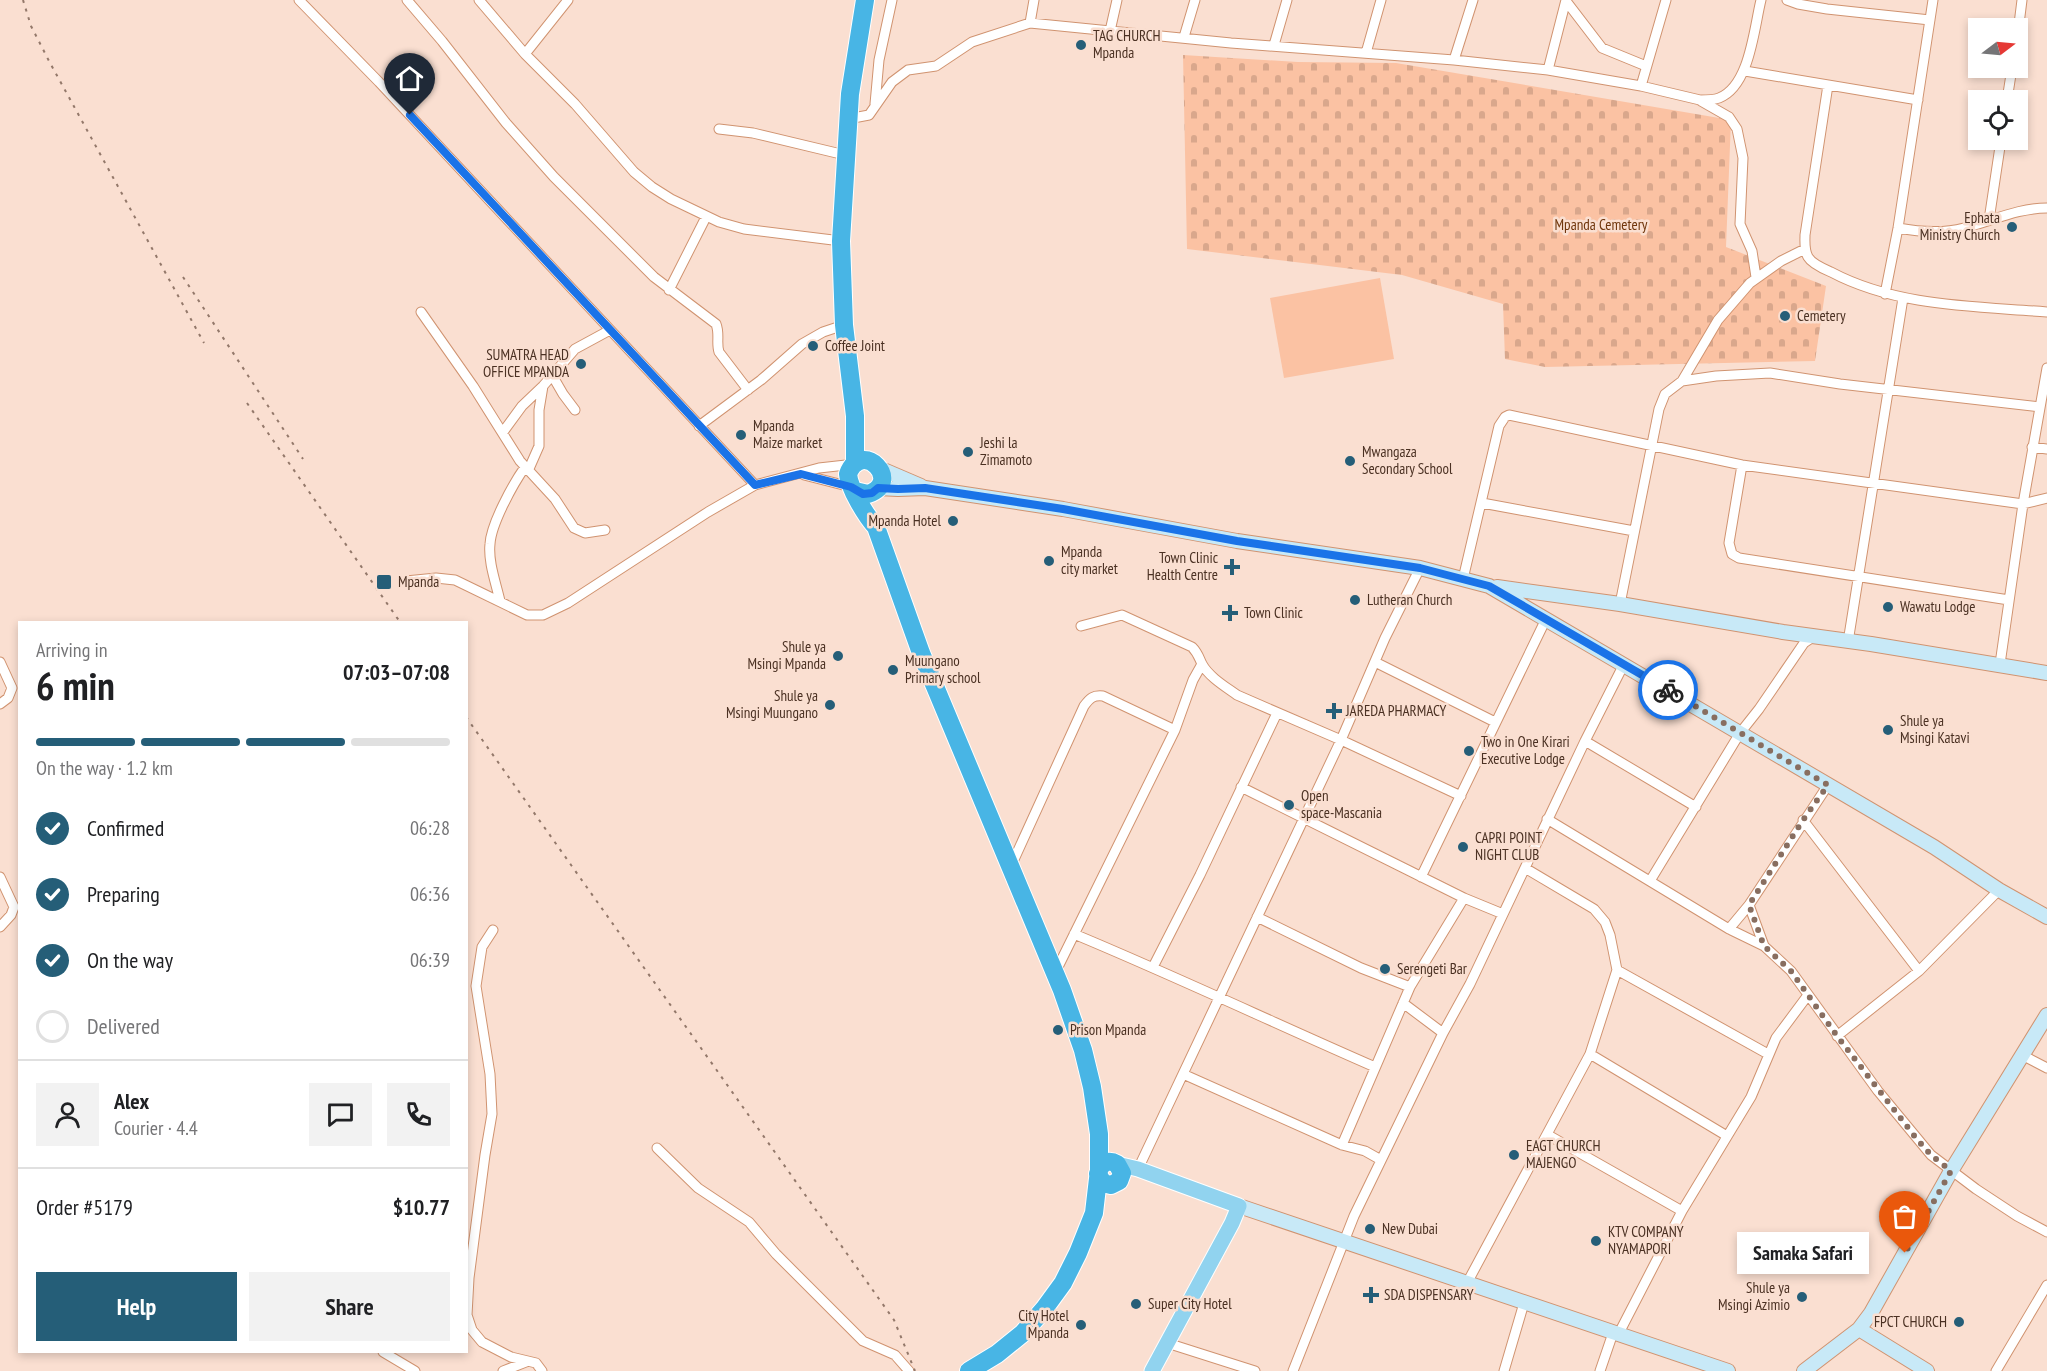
<!DOCTYPE html>
<html lang="en">
<head>
<meta charset="utf-8">
<style>
  :root { --surface:#fff; --page:#f2f2f2; --text:#202124; --muted:#757577; --line:#e0e0e0; --accent:#255e78 }
  body { margin:0; font-family:"PT Sans Narrow",sans-serif; background:var(--page); color:var(--text); height:100vh; display:flex; flex-direction:column; font-size:22px; white-space:nowrap }
  * { box-sizing:border-box; margin:0 }
  p { font-size:20px; color:var(--muted) }
  .icon { flex:none; width:33px; height:33px; fill:none; stroke:currentColor; stroke-width:2; stroke-linecap:round; stroke-linejoin:round }
  .map { position:relative; flex:1; overflow:hidden }
  .side { position:absolute; left:18px; top:621px; width:450px; height:732px; display:flex; flex-direction:column; background:var(--surface); border-radius:0px; box-shadow:0 3px 9px #0003 }
  .side>* { flex:none }
  .needle { width:39px; rotate:74deg }
  .fabs { position:absolute; left:1968px; top:18px; display:grid; gap:12px }
  .fabs a { display:grid; place-items:center; width:60px; height:60px; border-radius:0px; background:var(--surface); box-shadow:0 3px 9px #0003; font-size:30px }
  .pin { position:absolute; display:grid; place-items:center; width:51px; height:51px; color:#fff; margin:-62px -26px; border-radius:50% 50% 50% 0; rotate:-45deg; box-shadow:0 0 6px #0007 }
  .pin .icon { rotate:45deg }
  .courier { position:absolute; display:grid; place-items:center; width:60px; height:60px; margin:-30px; border:4px solid #1a73e8; border-radius:50%; background:#fff; color:#222; box-shadow:0 2px 8px #0007 }
  .bubble { position:absolute; height:42px; border-radius:0px; background:var(--surface); box-shadow:0 3px 9px #0003; font-size:20px; font-weight:800; line-height:42px; text-align:center }
  .headline em { font-style:normal; font-weight:800 }
  .headline div { display:flex; flex-direction:column-reverse }
  .headline { display:flex; align-items:center; justify-content:space-between; height:102px; padding:0 18px }
  h1 { font-size:39px; font-weight:800; line-height:45px }
  .bar { display:grid; grid-template-columns:repeat(4,1fr); gap:9px 6px; align-content:center; height:72px; padding:0 18px }
  .bar i { height:8px; border-radius:4px; background:var(--line) }
  .bar .active { background:var(--accent) }
  .bar p { grid-column:span 4 }
  .line { display:flex; align-items:center; gap:15px; padding:0 18px; border-top:2px solid var(--line) }
  .line div { flex:1 }
  .round { display:grid; place-items:center; flex:none; width:63px; height:63px; border-radius:0px; background:var(--page) }
  ol { padding:0 18px; list-style:none }
  li { display:flex; align-items:center; gap:18px; height:66px }
  li p { margin-inline-start:auto }
  li .icon { padding:6px; border-radius:50%; background:var(--accent); color:#fff; stroke-width:4 }
  li:last-child { color:var(--muted) }
  li i { width:33px; height:33px; border:3px solid var(--line); border-radius:50% }
  .cta { display:flex; gap:12px; margin-top:auto; padding:12px 18px }
  .cta a { flex:1; height:69px; border-radius:0px; background:var(--accent); color:#fff; font-size:24px; font-weight:800; line-height:69px; text-align:center }
  .cta a+a { background:var(--page); color:var(--text) }
  .map>svg:first-child { display:block }
  .cemetery { fill:url(#cemetery-stones) }
  .pitch { fill:#fbc2a3 }
  .lines { fill:none; stroke-linecap:round; stroke-linejoin:round }
  .street-casing { stroke:#d09370; stroke-width:11 }
  .secondary-casing { stroke:#d09370; stroke-width:16 }
  .primary-casing { stroke:#fff; stroke-width:17 }
  .highway-casing { stroke:#fff; stroke-width:20 }
  .street { stroke:#fff; stroke-width:9 }
  .secondary { stroke:#c8e9f7; stroke-width:14 }
  .primary { stroke:#91d3ef; stroke-width:15 }
  .highway { stroke:#48b5e5; stroke-width:18 }
  .rail { stroke:#93786a; stroke-width:2; stroke-dasharray:3 6; stroke-linecap:butt }
  .done { stroke:#886e60; stroke-width:6; stroke-dasharray:0 10.8 }
  .route { stroke:#1a73e8; stroke-width:8 }
  .poi-dot { fill:#255e78; stroke:#fadfd1; stroke-width:2 }
  .labels { text-anchor:middle; stroke-width:5; stroke-linejoin:round; paint-order:stroke }
  .poi-label { font-size:15px; fill:#4b3123; stroke:#fadfd1; text-anchor:start }
  .park-label { font-size:15px; fill:#70360c; stroke:#fadfd1 }
</style>
</head>
<body>
<div class="map">
<svg width="2047" height="1371" viewBox="0 0 2047 1371">
  <defs>
    <pattern id="cemetery-stones" width="16" height="16" patternUnits="userSpaceOnUse" patternTransform="scale(1.5)"><rect width="16" height="16" fill="#fbc2a3"/><path d="M2 7V4a2 2 0 0 1 4 0v3zM10 15v-3a2 2 0 0 1 4 0v3z" fill="#d9a78c"/></pattern>
  </defs>
  <rect width="100%" height="100%" fill="#fadfd1"/>
  <path class="cemetery" d="M 1183,55 L 1298,62 L 1396,63 L 1731,120 L 1726,247 L 1826,286 L 1815,361 L 1545,367 L 1505,359 L 1503,304 L 1402,275 L 1187,249 Z"/>
  <path class="pitch" d="M 1380,278 L 1394,359 L 1284,378 L 1270,298 Z"/>
  <g class="lines">
    <defs>
      <path id="street" d="M 299,0 L 379,82 L 755,485
        M 407,0 L 442,41 L 506,123 L 554,177 L 654,277 L 716,324 C 720,334 716,343 719,352 L 748,390
        M 479,0 L 525,54 L 575,104 L 634,172 L 652,187 L 671,199 L 719,222 L 744,229 L 841,241
        M 1787,0 L 1798,4 L 1827,9 L 1930,20
        M 1566,1 L 1602,48 L 1646,66
        M 1030,23 L 1034,0
        M 1110,31 L 1117,0
        M 2018,32 L 2022,0
        M 1184,37 L 1195,0
        M 1274,45 L 1287,0
        M 1366,53 L 1381,0
        M 525,54 L 568,0
        M 1454,60 L 1473,0
        M 1548,70 L 1566,0
        M 1745,71 L 1918,100
        M 1828,85 L 1805,235 C 1805,242 1804,250 1808,257 C 1812,264 1824,269 1831,272 C 1897,307 1974,306 2047,312
        M 1641,86 L 1666,0
        M 2007,100 L 2012,68
        M 1701,101 L 1729,117 L 1737,129 L 1743,158 L 1740,224 L 1752,251 L 1756,277
        M 875,104 L 879,60 L 892,0
        M 848,119 L 869,115 L 892,82 L 908,70 L 936,66 L 972,42 L 1030,23 L 1231,43 L 1454,60 L 1548,70 L 1641,86 L 1700,100 C 1706,100 1714,100 1719,98 C 1750,86 1754,28 1761,0
        M 719,129 L 753,133 L 845,155
        M 1989,220 L 2001,140
        M 1898,228 C 1920,232 1942,234 1964,228 C 1992,221 2018,208 2047,208
        M 669,290 L 706,217
        M 1885,294 L 1898,228 L 1933,0
        M 421,312 L 473,386 L 520,461 L 555,499 L 574,528 L 585,533 L 605,530
        M 552,375 L 563,394 L 575,410
        M 1682,381 L 1718,320 L 1750,283 L 1781,261 L 1805,249
        M 699,426 L 761,380 L 802,344 L 823,332 L 844,325
        M 503,432 L 522,406 L 543,386 L 575,349 L 610,330
        M 2032,447 L 2047,449
        M 1742,465 L 1729,543 L 1732,554 L 1739,558 L 2009,600
        M 528,471 L 539,446 L 539,410 L 543,386
        M 804,475 L 851,487
        M 1482,503 L 1634,531
        M 1463,579 L 1499,426 L 1505,417 L 1509,415 L 1742,465 L 2023,504 L 2047,498
        M 406,581 L 436,578 L 455,580 L 527,615 L 543,615 L 568,603 L 708,512 L 755,485 L 819,468 L 855,464
        M 500,601 C 496,583 488,562 490,544 C 491,524 513,484 525,467
        M 1620,604 L 1659,409 L 1665,394 L 1682,381 L 1716,376 L 1770,373 L 1840,384 L 2040,407
        M 1081,626 L 1122,615 L 1192,647 C 1198,653 1199,658 1202,664 C 1209,677 1226,687 1237,695 L 1341,740 L 1461,796
        M 1848,642 L 1903,298
        M 0,662 L 12,688 L 8,698 L 0,704
        M 1375,662 L 1495,722
        M 2000,664 L 2023,504 L 2047,368
        M 1585,741 L 1696,807
        M 1241,787 L 1464,898 L 1503,914
        M 1547,819 L 1729,929 L 1764,946 L 1791,971 L 1878,1091 L 1931,1155 L 1976,1189 L 2017,1216 L 2047,1232
        M 1803,820 L 1919,971
        M 1011,866 L 1084,706 C 1090,698 1093,695 1103,696 L 1175,730
        M 0,877 L 14,907 L 11,915 L 0,927
        M 1421,877 L 1546,619
        M 1650,881 L 1740,733 L 1759,709 L 1804,643 L 1810,639
        M 1749,905 L 1764,946
        M 1257,917 L 1361,968 L 1410,987
        M 1729,929 L 1749,905 L 1828,785
        M 493,930 L 482,947 L 476,986 L 490,1074 L 492,1114 L 485,1155 L 469,1278 L 467,1315 L 472,1330 L 482,1342 L 511,1357 L 536,1363 L 542,1371
        M 1074,934 C 1175,976 1274,1023 1375,1067
        M 1153,967 L 1200,875 L 1277,713
        M 1617,970 L 1768,1054
        M 1055,973 L 1175,730 L 1193,680 L 1202,664
        M 1403,1003 L 1443,1033
        M 1837,1036 L 1919,971 L 1999,890
        M 1590,1054 L 1727,1136
        M 2022,1055 L 2047,1068
        M 1183,1074 L 1342,1145 L 1365,1151 L 1381,1160
        M 1548,1135 L 1682,1211
        M 1342,1145 L 1410,987 L 1464,898
        M 657,1148 L 698,1188 L 749,1222 L 776,1254 L 863,1341 L 895,1355 L 909,1371
        M 1138,1169 L 1341,740 L 1385,638 L 1420,568
        M 1467,1283 L 1590,1054 L 1617,970 L 1610,935 L 1605,922 L 1594,909 L 1525,868
        M 1618,1335 L 1682,1211 L 1751,1097 L 1776,1038 L 1808,995
        M 1167,1343 L 1255,1371
        M 383,1352 L 415,1371
        M 503,1371 L 526,1362
        M 1293,1371 L 1354,1216 L 1443,1033 L 1470,984 L 1585,741 L 1624,664
        M 1504,1371 L 1524,1303
        M 1600,1371 L 1613,1333
        M 1996,1371 L 2047,1285"/>
      <path id="secondary" d="M 879,468 L 921,486
        M 878,488 L 898,489 L 925,488 L 1063,509 L 1237,541 L 1420,568 L 1489,586 L 1934,847 L 1999,890 L 2047,917
        M 1497,587 L 1620,604 L 1783,632 L 1871,644 L 2047,673
        M 1239,1206 L 1728,1371
        M 1859,1329 L 1927,1371
        M 1804,1371 L 1859,1329 L 1871,1313 L 1951,1171 L 2047,1015"/>
      <path id="primary" d="M 1117,1164 L 1138,1169 L 1239,1206 L 1232,1223 L 1152,1371"/>
      <path id="highway" d="M 855,464 L 855,416 L 844,325 L 841,241 L 850,94 L 865,0
        M 855,491 L 868,494 C 904,482 862,438 848,474 C 849,488 866,516 876,527 L 921,653 L 1062,990 L 1083,1050 L 1092,1087 L 1099,1134 L 1099,1170 L 1094,1213 L 1078,1253 L 1063,1283 L 1044,1309 L 1023,1333 L 997,1354 L 969,1371
        M 1098,1174 L 1103,1183 L 1111,1185 L 1119,1181 L 1122,1173 L 1117,1164 C 1110,1160 1103,1161 1099,1170"/>
    </defs>
    <use href="#street" class="street-casing"/>
    <use href="#secondary" class="secondary-casing"/>
    <use href="#primary" class="primary-casing"/>
    <use href="#highway" class="highway-casing"/>
    <use href="#street" class="street"/>
    <use href="#secondary" class="secondary"/>
    <use href="#primary" class="primary"/>
    <use href="#highway" class="highway"/>
    <path class="rail" d="M 23,0 L 31,26 L 49,61 L 204,343
      M 183,277 L 303,459
      M 247,403 L 400,622
      M 466,717 L 894,1320 L 915,1371"/>
  </g>
  <g class="lines">
    <path class="done" d="M 1668,690 L 1828,785 L 1803,820 L 1749,905 L 1764,946 L 1791,971 L 1837,1036 L 1916,1138 L 1931,1155 L 1951,1171 L 1905,1253"/>
    <path class="route" d="M 410,115 L 755,485 L 801,474 L 851,487 L 863,494 L 872,493 L 878,488 L 898,489 L 925,488 L 1063,509 L 1237,541 L 1420,568 L 1489,586 L 1668,690"/>
  </g>
  <g class="poi-dot">
    <circle cx="1081" cy="45" r="6"/>
    <circle cx="2012" cy="227" r="6"/>
    <circle cx="1785" cy="316" r="6"/>
    <circle cx="813" cy="346" r="6"/>
    <circle cx="581" cy="364" r="6"/>
    <circle cx="741" cy="435" r="6"/>
    <circle cx="968" cy="452" r="6"/>
    <circle cx="1350" cy="461" r="6"/>
    <circle cx="953" cy="521" r="6"/>
    <circle cx="1049" cy="561" r="6"/>
    <path d="M1229 558h6v6h6v6h-6v6h-6v-6h-6v-6h6z"/>
    <rect x="376" y="574" width="16" height="16" rx="3"/>
    <circle cx="1355" cy="600" r="6"/>
    <circle cx="1888" cy="607" r="6"/>
    <path d="M1227 604h6v6h6v6h-6v6h-6v-6h-6v-6h6z"/>
    <circle cx="838" cy="656" r="6"/>
    <circle cx="893" cy="670" r="6"/>
    <circle cx="830" cy="705" r="6"/>
    <path d="M1331 702h6v6h6v6h-6v6h-6v-6h-6v-6h6z"/>
    <circle cx="1888" cy="730" r="6"/>
    <circle cx="1469" cy="751" r="6"/>
    <circle cx="1289" cy="805" r="6"/>
    <circle cx="1463" cy="847" r="6"/>
    <circle cx="1385" cy="969" r="6"/>
    <circle cx="1058" cy="1030" r="6"/>
    <circle cx="1514" cy="1155" r="6"/>
    <circle cx="1370" cy="1229" r="6"/>
    <circle cx="1596" cy="1241" r="6"/>
    <path d="M1368 1286h6v6h6v6h-6v6h-6v-6h-6v-6h6z"/>
    <circle cx="1802" cy="1297" r="6"/>
    <circle cx="1136" cy="1304" r="6"/>
    <circle cx="1959" cy="1322" r="6"/>
    <circle cx="1081" cy="1325" r="6"/>
  </g>
  <g class="labels">
    <g class="poi-label">
      <text x="1093" y="41">TAG CHURCH<tspan x="1093" dy="17">Mpanda</tspan></text>
      <text x="2000" y="223" text-anchor="end">Ephata<tspan x="2000" dy="17">Ministry Church</tspan></text>
      <text x="1797" y="321">Cemetery</text>
      <text x="825" y="351">Coffee Joint</text>
      <text x="569" y="360" text-anchor="end">SUMATRA HEAD<tspan x="569" dy="17">OFFICE MPANDA</tspan></text>
      <text x="753" y="431">Mpanda<tspan x="753" dy="17">Maize market</tspan></text>
      <text x="980" y="448">Jeshi la<tspan x="980" dy="17">Zimamoto</tspan></text>
      <text x="1362" y="457">Mwangaza<tspan x="1362" dy="17">Secondary School</tspan></text>
      <text x="941" y="526" text-anchor="end">Mpanda Hotel</text>
      <text x="1061" y="557">Mpanda<tspan x="1061" dy="17">city market</tspan></text>
      <text x="1218" y="563" text-anchor="end">Town Clinic<tspan x="1218" dy="17">Health Centre</tspan></text>
      <text x="398" y="587">Mpanda</text>
      <text x="1367" y="605">Lutheran Church</text>
      <text x="1900" y="612">Wawatu Lodge</text>
      <text x="1244" y="618">Town Clinic</text>
      <text x="826" y="652" text-anchor="end">Shule ya<tspan x="826" dy="17">Msingi Mpanda</tspan></text>
      <text x="905" y="666">Muungano<tspan x="905" dy="17">Primary school</tspan></text>
      <text x="818" y="701" text-anchor="end">Shule ya<tspan x="818" dy="17">Msingi Muungano</tspan></text>
      <text x="1346" y="716">JAREDA PHARMACY</text>
      <text x="1900" y="726">Shule ya<tspan x="1900" dy="17">Msingi Katavi</tspan></text>
      <text x="1481" y="747">Two in One Kirari<tspan x="1481" dy="17">Executive Lodge</tspan></text>
      <text x="1301" y="801">Open<tspan x="1301" dy="17">space-Mascania</tspan></text>
      <text x="1475" y="843">CAPRI POINT<tspan x="1475" dy="17">NIGHT CLUB</tspan></text>
      <text x="1397" y="974">Serengeti Bar</text>
      <text x="1070" y="1035">Prison Mpanda</text>
      <text x="1526" y="1151">EAGT CHURCH<tspan x="1526" dy="17">MAJENGO</tspan></text>
      <text x="1382" y="1234">New Dubai</text>
      <text x="1608" y="1237">KTV COMPANY<tspan x="1608" dy="17">NYAMAPORI</tspan></text>
      <text x="1790" y="1293" text-anchor="end">Shule ya<tspan x="1790" dy="17">Msingi Azimio</tspan></text>
      <text x="1384" y="1300">SDA DISPENSARY</text>
      <text x="1148" y="1309">Super City Hotel</text>
      <text x="1069" y="1321" text-anchor="end">City Hotel<tspan x="1069" dy="17">Mpanda</tspan></text>
      <text x="1947" y="1327" text-anchor="end">FPCT CHURCH</text>
    </g>
    <g class="park-label">
      <text x="1601" y="230">Mpanda Cemetery</text>
    </g>
  </g>
</svg>
<div class="fabs">
<a><svg class="needle" viewBox="-14 -14 28 28"><path d="M0-13l5 13h-10z" fill="#e53935"/><path d="M0 13l5-13h-10z" fill="#757577"/></svg></a>
<a><svg class="icon" aria-label="locate" viewBox="0 0 24 24"><circle cx="12" cy="12" r="6"/><path d="M12 2v4M12 18v4M2 12h4M18 12h4"/></svg></a>
</div>
<div class="pin" style="left:1905px;top:1253px;background:#ea580c"><svg class="icon" aria-label="bag" viewBox="0 0 24 24"><path d="M5 8h14l-1 12H6zM9 8a3 3 0 0 1 6 0"/></svg></div>
<div class="pin" style="left:410px;top:115px;background:#1f2937"><svg class="icon" aria-label="home" viewBox="0 0 24 24"><path d="M3 11l9-7 9 7M6 9v11h12V9"/></svg></div>
<div class="courier" style="left:1668px;top:690px"><svg class="icon" aria-label="bike" viewBox="0 0 24 24"><circle cx="6" cy="16" r="4"/><circle cx="18" cy="16" r="4"/><path d="M6 16l4-8h5l3 8M10 8l3 8H6M13 5h3"/></svg></div>
<div class="bubble" style="left:1737px;top:1232px;width:132px">Samaka Safari</div>
<section class="side">
<div class="headline"><div><h1>6 min</h1><p>Arriving in</p></div><em>07:03–07:08</em></div>
<div class="bar"><i class="active"></i><i class="active"></i><i class="active"></i><i></i><p>On the way · 1.2 km</p></div>
<ol>
<li><svg class="icon" aria-label="check" viewBox="0 0 24 24"><path d="M5 12l5 5 9-10"/></svg>Confirmed<p>06:28</p></li>
<li><svg class="icon" aria-label="check" viewBox="0 0 24 24"><path d="M5 12l5 5 9-10"/></svg>Preparing<p>06:36</p></li>
<li><svg class="icon" aria-label="check" viewBox="0 0 24 24"><path d="M5 12l5 5 9-10"/></svg>On the way<p>06:39</p></li>
<li><i></i>Delivered</li>
</ol>
<div class="line" style="height:108px"><a class="round"><svg class="icon" aria-label="person" viewBox="0 0 24 24"><circle cx="12" cy="8" r="4"/><path d="M4 21q1-7 8-7t8 7"/></svg></a><div><b>Alex</b><p>Courier · 4.4</p></div><a class="round"><svg class="icon" aria-label="chat" viewBox="0 0 24 24"><path d="M4 5h16v11H9l-5 4z"/></svg></a><a class="round"><svg class="icon" aria-label="phone" viewBox="0 0 24 24"><path d="M5 4h4l2 5-3 2q2 4 5 5l2-3 5 2v4C11 20 4 13 5 4z"/></svg></a></div>
<div class="line" style="height:78px"><div>Order #5179</div><b>$10.77</b></div>
<div class="cta"><a>Help</a><a>Share</a></div>
</section>
</div>
</body>
</html>
